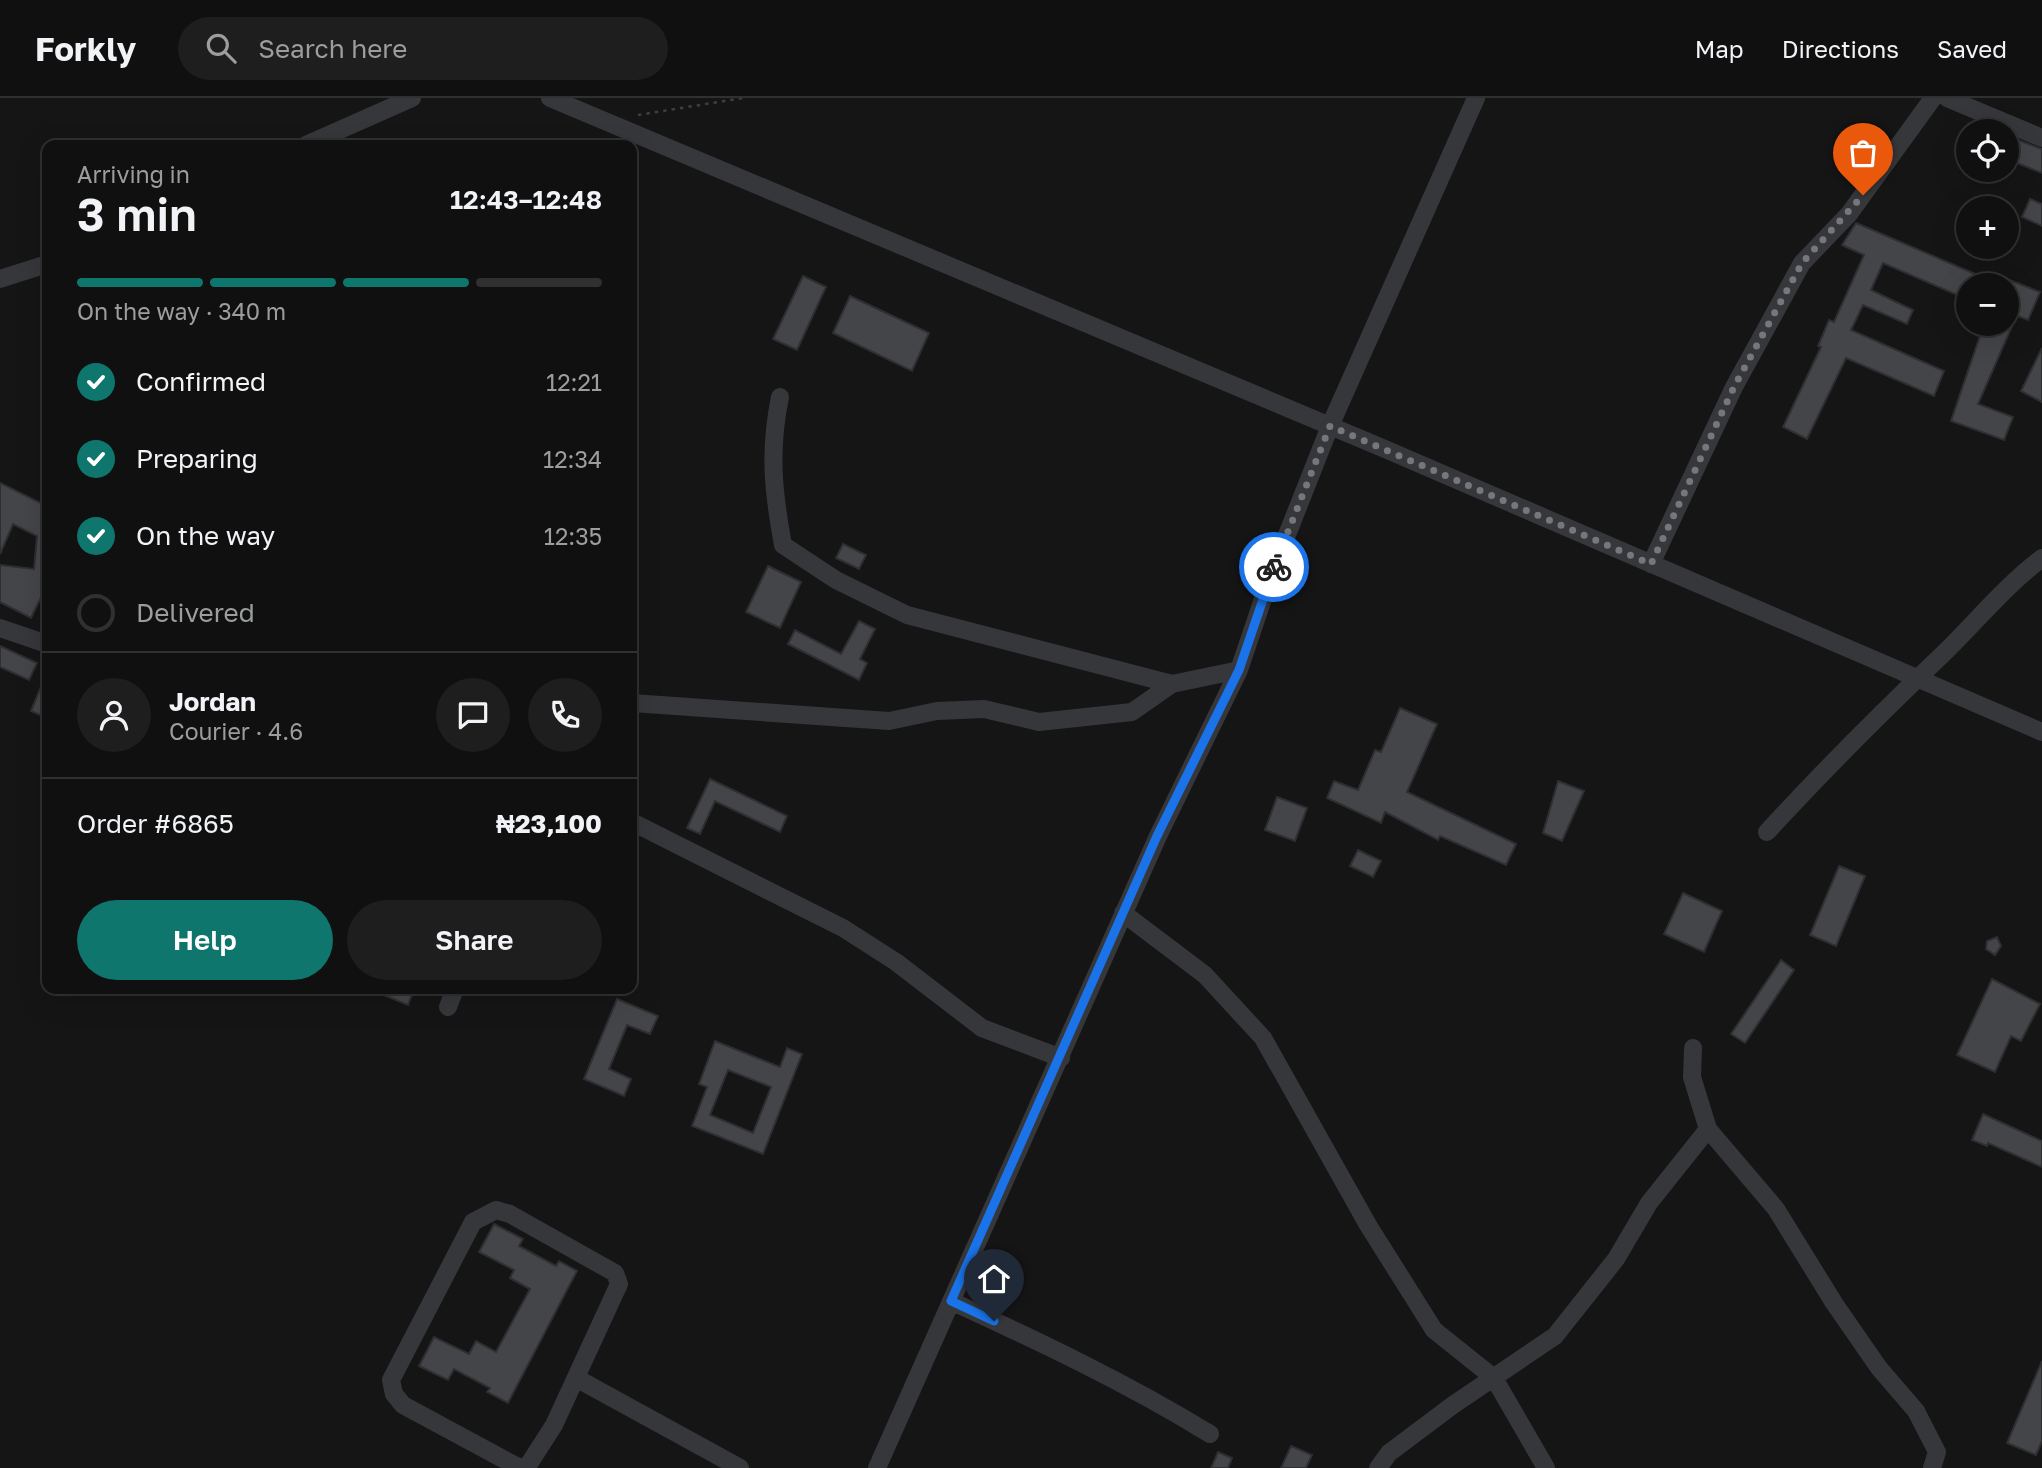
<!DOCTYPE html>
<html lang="en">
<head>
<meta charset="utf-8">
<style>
  :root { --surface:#101010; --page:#1e1e1e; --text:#f1f3f6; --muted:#9c9d9f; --line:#303030; --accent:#0f766e }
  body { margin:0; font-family:"Golos Text",sans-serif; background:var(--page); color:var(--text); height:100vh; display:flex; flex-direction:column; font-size:26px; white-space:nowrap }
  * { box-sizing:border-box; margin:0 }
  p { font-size:23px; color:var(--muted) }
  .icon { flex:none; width:38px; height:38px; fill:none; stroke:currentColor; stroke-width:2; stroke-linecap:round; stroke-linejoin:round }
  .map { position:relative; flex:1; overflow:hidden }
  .side { position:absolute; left:42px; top:42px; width:595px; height:854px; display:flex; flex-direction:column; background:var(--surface); border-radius:14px; box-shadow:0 7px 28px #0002,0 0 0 2px var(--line) }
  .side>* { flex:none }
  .fabs { position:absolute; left:1956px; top:21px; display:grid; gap:14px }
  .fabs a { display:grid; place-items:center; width:63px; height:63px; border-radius:50%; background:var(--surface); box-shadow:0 7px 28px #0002,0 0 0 2px var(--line); font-size:35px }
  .pin { position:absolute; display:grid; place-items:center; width:60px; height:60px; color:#fff; margin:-72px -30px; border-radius:50% 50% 50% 0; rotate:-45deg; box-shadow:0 0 7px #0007 }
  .pin .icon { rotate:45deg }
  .courier { position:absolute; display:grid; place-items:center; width:70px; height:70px; margin:-35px; border:5px solid #1a73e8; border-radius:50%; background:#fff; color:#222; box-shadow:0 2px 9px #0007 }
  .head em { font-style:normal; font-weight:600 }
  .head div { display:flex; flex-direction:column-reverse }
  .head { display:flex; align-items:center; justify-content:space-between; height:119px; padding:0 35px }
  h1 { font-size:46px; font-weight:600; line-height:52px }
  .bar { display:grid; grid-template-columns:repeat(4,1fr); gap:10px 7px; align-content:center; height:84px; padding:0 35px }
  .bar i { height:9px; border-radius:5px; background:var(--line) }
  .bar .current { background:var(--accent) }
  .bar p { grid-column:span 4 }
  .line { display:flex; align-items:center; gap:18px; padding:0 35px; border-top:2px solid var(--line) }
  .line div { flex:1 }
  .round { display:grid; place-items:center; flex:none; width:74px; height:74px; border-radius:37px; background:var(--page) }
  ol { padding:0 35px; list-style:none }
  li { display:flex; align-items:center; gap:21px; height:77px }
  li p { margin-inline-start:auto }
  li .icon { padding:7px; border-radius:50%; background:var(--accent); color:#fff; stroke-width:4 }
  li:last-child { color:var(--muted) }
  li i { width:38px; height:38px; border:4px solid var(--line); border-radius:50% }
  .button { display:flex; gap:14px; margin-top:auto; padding:14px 35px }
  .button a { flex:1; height:80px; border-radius:42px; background:var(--accent); color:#fff; font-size:28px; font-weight:600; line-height:80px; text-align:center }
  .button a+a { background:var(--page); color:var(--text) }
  header { display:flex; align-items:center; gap:42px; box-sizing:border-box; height:98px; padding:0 35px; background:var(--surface); border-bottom:2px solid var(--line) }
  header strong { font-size:33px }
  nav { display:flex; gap:38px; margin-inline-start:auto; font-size:24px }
  .search { width:490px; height:63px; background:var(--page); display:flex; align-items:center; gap:18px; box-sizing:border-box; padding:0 24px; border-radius:38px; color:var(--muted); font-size:26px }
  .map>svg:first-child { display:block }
  .building { fill:#444549; stroke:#2f2f32; stroke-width:2; fill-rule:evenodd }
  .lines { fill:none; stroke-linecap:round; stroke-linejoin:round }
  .path { stroke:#3c3e42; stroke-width:2.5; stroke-dasharray:3.5 5; stroke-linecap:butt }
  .minor { stroke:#36373b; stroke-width:18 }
  .done { stroke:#75777d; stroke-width:7; stroke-dasharray:0 12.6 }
  .route { stroke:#1a73e8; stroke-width:9 }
</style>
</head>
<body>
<header>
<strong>Forkly</strong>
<div class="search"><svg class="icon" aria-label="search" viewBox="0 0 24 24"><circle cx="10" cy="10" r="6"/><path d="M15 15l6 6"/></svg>Search here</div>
<nav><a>Map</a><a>Directions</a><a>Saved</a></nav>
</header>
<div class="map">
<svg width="2042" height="1370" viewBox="0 0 2042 1370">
  <rect width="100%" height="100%" fill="#151516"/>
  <path class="building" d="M 2007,38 L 2042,51 L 2042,75 L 2007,61 Z
    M 2030,101 L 2042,106 L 2042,128 L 2022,119 Z
    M 1856,125 L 2001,187 L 1969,187 L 1969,202 L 1883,165 L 1871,192 L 1913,212 L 1907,226 L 1863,207 L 1851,232 L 1944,273 L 1934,298 L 1846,260 L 1807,341 L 1783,329 L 1821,249 L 1818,248 L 1829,222 L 1834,224 L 1864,157 L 1842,147 Z
    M 803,178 L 826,189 L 797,252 L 773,241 Z
    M 2007,181 L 2040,194 L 2028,222 L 2007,214 Z
    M 850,198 L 929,235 L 912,273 L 833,235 Z
    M 1984,226 L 2013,226 L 1978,306 L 2013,319 L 2004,342 L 1951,323 Z
    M 2042,250 L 2042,304 L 2021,293 Z
    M 0,385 L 47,408 L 47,487 L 31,520 L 0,504 L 0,467 L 34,471 L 37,438 L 13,426 L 0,456 Z
    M 843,446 L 866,457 L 859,471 L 836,460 Z
    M 768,468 L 801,484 L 780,530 L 746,514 Z
    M 859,523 L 875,531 L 860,561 L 867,565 L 859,582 L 788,546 L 795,532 L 841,556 Z
    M 0,548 L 37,565 L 29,582 L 0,569 Z
    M 47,574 L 47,620 L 31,613 Z
    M 1400,610 L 1437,626 L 1407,694 L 1516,746 L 1506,767 L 1440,738 L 1438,742 L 1385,714 L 1381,725 L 1327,700 L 1334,683 L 1358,692 L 1375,652 L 1381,654 Z
    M 710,681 L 787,718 L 780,734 L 715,703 L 700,736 L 687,730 Z
    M 1558,683 L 1584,693 L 1562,743 L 1543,735 Z
    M 1277,699 L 1307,710 L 1295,743 L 1265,732 Z
    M 1358,752 L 1381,763 L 1373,779 L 1350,768 Z
    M 1839,768 L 1865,778 L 1836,848 L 1810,837 Z
    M 1683,795 L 1722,813 L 1704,854 L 1664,836 Z
    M 1997,839 L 2001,848 L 1995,857 L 1986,851 L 1987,843 Z
    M 1781,862 L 1794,872 L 1745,945 L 1731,936 Z
    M 1992,881 L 2040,906 L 2021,943 L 2011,938 L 1995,974 L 1957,957 Z
    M 369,891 L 414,891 L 408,907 Z
    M 617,901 L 658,918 L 650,936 L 627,927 L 609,971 L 631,981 L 624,998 L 584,981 Z
    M 715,943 L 780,969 L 787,950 L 802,956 L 763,1056 L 692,1028 L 707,989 L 699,986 ZM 728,972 L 771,989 L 753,1035 L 710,1017 Z
    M 1983,1016 L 2042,1043 L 2042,1069 L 1988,1045 L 1987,1048 L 1972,1042 Z
    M 494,1126 L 523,1141 L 519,1148 L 556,1168 L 559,1163 L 577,1173 L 508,1305 L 487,1294 L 490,1290 L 454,1271 L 448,1282 L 419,1268 L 434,1239 L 469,1256 L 476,1243 L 496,1254 L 530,1191 L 510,1180 L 514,1172 L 479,1154 Z
    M 2042,1263 L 2042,1343 L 2036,1357 L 2007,1345 Z
    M 1291,1348 L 1312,1357 L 1306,1370 L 1281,1370 Z
    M 1218,1354 L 1232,1360 L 1228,1370 L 1211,1370 Z"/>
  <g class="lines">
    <path class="path" d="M 638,17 L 743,0"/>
    <path class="minor" d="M 550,0 L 1385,351 L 2042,634
      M 1947,0 L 2042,40
      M 306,47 L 412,0
      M 0,181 L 47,166
      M 780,299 C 769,353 773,393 783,447 L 836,482 L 907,517 L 1172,586
      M 1651,466 L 1734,289 L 1802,165 L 1849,116 L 1933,0
      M 0,530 L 47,546
      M 632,605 L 889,623 L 937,613 L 984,611 L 1039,624 L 1132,614 L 1172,586 L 1239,572
      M 632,724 L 843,830 L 896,864 L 982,930 L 1061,960
      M 1767,734 C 1824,672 1882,614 1943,556 C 1976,524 2005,488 2042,460
      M 1123,815 L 1205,877 L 1263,940 L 1368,1127 L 1434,1232 L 1494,1280 L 1546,1370
      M 448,909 L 455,891
      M 1693,950 L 1692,979 L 1708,1031 L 1776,1111 L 1834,1205 L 1879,1270 L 1916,1313 L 1937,1354 L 1932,1370
      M 496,1112 L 510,1116 L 615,1175 L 619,1186 L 554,1327 L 527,1369 L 518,1369 L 403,1307 L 394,1296 L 391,1282 L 473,1124 Z
      M 951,1203 C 1040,1244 1127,1285 1210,1336
      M 576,1280 L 740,1370
      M 877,1370 L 1158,738 L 1239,572 L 1270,480 L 1330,328 L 1476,0
      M 1378,1370 L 1389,1355 L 1453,1307 L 1555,1238 L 1616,1161 L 1649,1105 L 1708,1031"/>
  </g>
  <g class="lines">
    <path class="done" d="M 1274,469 L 1330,328 L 1651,466 L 1734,289 L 1802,165 L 1863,97"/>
    <path class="route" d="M 994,1223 L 951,1203 L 1157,738 L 1239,572 L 1274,469"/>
  </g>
</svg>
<div class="fabs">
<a><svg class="icon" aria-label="locate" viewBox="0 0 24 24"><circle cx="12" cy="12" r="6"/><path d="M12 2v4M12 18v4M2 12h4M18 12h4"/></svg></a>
<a>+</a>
<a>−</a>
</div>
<div class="pin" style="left:1863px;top:97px;background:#ea580c"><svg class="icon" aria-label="bag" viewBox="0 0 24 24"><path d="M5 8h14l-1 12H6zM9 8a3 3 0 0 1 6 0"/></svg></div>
<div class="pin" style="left:994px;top:1223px;background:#1f2937"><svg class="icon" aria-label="home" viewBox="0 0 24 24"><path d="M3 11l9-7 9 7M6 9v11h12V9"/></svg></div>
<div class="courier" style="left:1274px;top:469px"><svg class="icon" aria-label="bike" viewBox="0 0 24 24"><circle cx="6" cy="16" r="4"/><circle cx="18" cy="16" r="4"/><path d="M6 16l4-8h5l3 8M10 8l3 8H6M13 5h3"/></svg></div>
<section class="side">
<div class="head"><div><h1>3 min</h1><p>Arriving in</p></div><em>12:43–12:48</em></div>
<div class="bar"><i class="current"></i><i class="current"></i><i class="current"></i><i></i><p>On the way · 340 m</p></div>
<ol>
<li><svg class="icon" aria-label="check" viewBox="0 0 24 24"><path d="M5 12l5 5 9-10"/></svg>Confirmed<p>12:21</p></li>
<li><svg class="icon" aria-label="check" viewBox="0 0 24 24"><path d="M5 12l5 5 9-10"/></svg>Preparing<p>12:34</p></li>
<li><svg class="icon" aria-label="check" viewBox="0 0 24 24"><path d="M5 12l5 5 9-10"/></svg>On the way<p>12:35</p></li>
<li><i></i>Delivered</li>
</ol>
<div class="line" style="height:126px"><a class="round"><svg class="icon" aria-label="person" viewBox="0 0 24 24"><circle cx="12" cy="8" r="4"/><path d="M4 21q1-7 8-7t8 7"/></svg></a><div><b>Jordan</b><p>Courier · 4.6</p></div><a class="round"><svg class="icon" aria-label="chat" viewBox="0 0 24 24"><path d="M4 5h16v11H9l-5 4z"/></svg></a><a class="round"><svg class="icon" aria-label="phone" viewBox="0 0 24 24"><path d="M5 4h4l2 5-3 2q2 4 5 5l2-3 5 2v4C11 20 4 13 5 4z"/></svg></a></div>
<div class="line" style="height:91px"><div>Order #6865</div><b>₦23,100</b></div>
<div class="button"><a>Help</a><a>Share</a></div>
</section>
</div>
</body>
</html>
